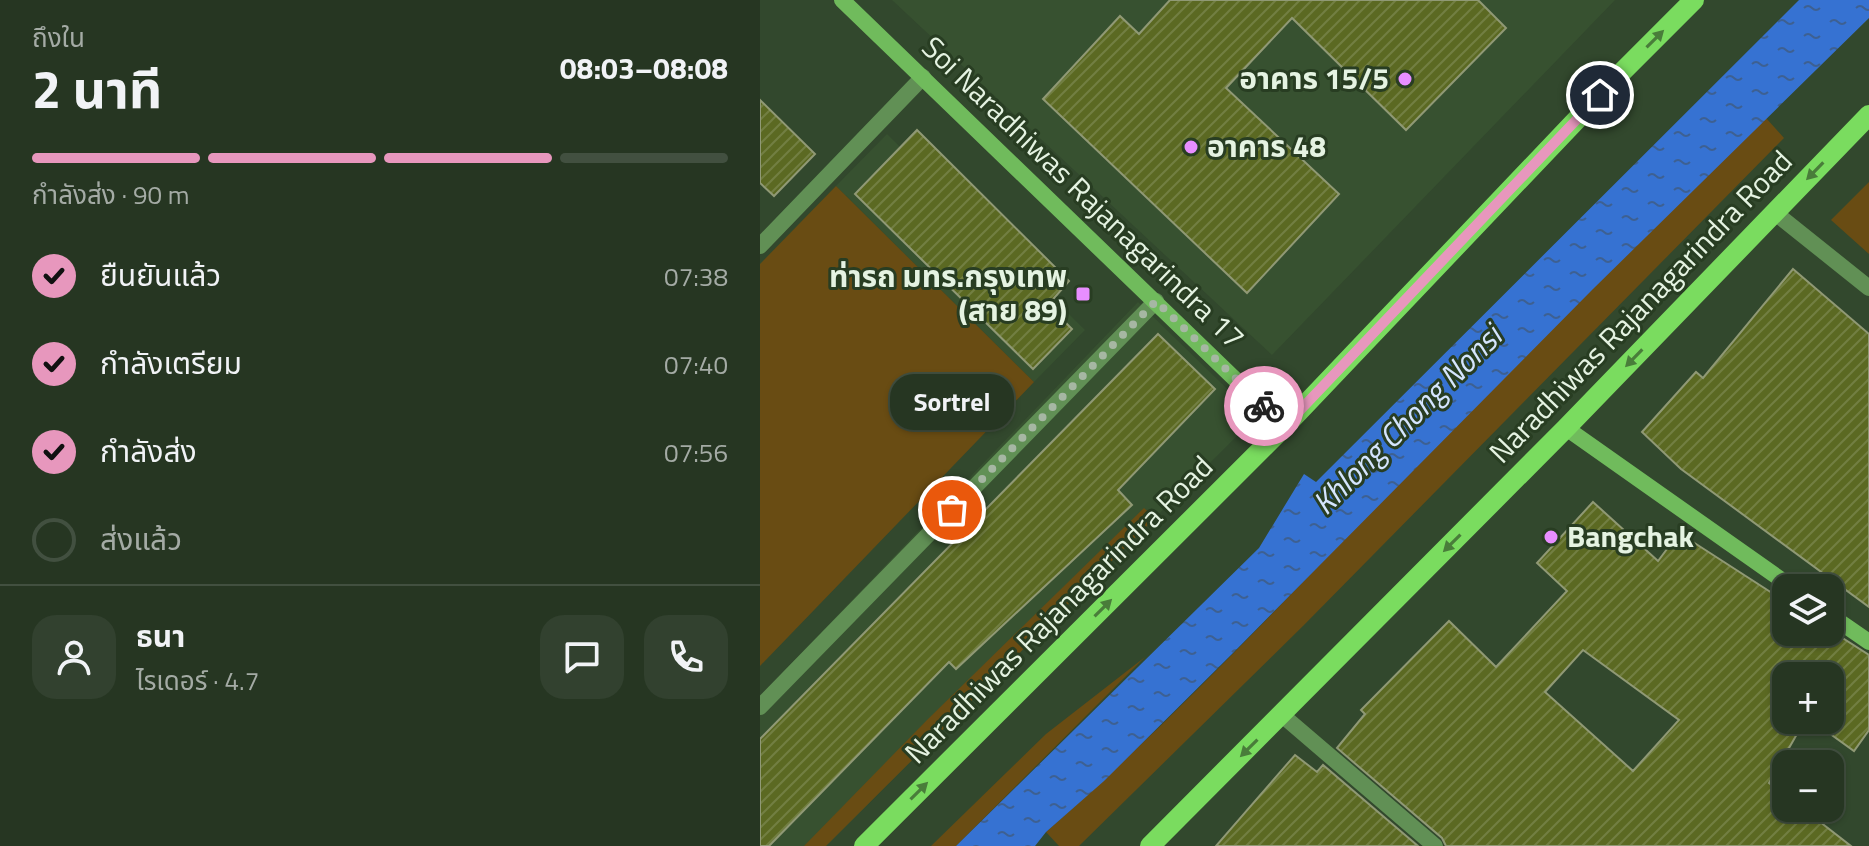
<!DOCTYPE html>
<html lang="th">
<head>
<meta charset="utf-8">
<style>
  :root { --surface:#263622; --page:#32412f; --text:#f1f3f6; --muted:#a4aba5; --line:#425040; --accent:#e797bd }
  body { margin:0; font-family:"Titillium Web","Noto Sans Thai",sans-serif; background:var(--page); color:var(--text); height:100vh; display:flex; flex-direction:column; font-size:30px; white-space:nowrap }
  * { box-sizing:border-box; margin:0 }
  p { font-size:26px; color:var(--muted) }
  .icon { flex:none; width:44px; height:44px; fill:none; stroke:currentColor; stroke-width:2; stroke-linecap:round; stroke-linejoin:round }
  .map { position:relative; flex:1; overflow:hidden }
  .drawer { display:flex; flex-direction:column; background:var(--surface); width:760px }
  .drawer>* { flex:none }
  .tools { position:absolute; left:1012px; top:574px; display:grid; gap:16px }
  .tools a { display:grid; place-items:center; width:72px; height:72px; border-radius:16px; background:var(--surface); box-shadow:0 2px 6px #0004,0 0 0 2px var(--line); font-size:40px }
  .pin { position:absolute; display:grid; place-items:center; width:68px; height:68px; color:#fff; margin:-34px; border:4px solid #fff; border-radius:50%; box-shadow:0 2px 8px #0007 }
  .courier { position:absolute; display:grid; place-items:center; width:80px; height:80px; margin:-40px; border:6px solid #e797bd; border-radius:50%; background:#fff; color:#222; box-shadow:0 2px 10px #0007 }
  .bubble { position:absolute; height:56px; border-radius:24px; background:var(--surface); box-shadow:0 2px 6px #0004,0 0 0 2px var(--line); font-size:26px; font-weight:700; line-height:56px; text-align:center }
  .overview em { font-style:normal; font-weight:700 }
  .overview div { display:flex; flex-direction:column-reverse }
  .overview { display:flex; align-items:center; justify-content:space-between; height:136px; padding:0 32px }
  h1 { font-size:52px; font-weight:700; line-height:60px }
  .bar { display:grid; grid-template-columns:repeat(4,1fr); gap:12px 8px; align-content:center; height:96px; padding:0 32px }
  .bar i { height:10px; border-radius:6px; background:var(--line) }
  .bar .active { background:var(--accent) }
  .bar p { grid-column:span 4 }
  .line { display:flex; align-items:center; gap:20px; padding:0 32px; border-top:2px solid var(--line) }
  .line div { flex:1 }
  .round { display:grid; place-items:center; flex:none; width:84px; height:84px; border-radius:24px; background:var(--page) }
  ol { padding:0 32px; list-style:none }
  li { display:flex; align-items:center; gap:24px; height:88px }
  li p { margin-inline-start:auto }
  li .icon { padding:8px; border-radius:50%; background:var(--accent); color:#111; stroke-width:4 }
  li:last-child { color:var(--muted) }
  li i { width:44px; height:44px; border:4px solid var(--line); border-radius:50% }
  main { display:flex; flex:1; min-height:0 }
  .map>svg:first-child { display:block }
  .built { fill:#375130 }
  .green { fill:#694c13 }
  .water { fill:url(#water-ripples) }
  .building { fill:url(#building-hatch); stroke:#909975; stroke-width:2; fill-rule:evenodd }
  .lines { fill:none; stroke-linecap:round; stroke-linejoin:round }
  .street { stroke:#619055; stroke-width:16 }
  .secondary { stroke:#70bb5c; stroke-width:16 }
  .primary { stroke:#7adc5f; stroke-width:20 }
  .oneway { fill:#497d3a }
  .done { stroke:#a6b7a3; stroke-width:8; stroke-dasharray:0 14.4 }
  .route { stroke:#e797bd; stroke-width:10 }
  .poi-dot { fill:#e88eff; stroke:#283d22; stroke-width:3 }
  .labels { text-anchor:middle; stroke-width:6; stroke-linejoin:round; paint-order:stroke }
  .poi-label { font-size:30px; font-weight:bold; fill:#e5f3e2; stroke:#283d22; text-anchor:end }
  .street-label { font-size:30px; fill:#e5f3e2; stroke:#283d22 }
  .water-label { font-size:32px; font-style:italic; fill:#d5e5fe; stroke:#283d22 }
</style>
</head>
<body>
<main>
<section class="drawer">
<div class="overview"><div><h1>2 นาที</h1><p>ถึงใน</p></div><em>08:03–08:08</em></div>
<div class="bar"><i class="active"></i><i class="active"></i><i class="active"></i><i></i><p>กำลังส่ง · 90 m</p></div>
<ol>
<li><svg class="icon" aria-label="check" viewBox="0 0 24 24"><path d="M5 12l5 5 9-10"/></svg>ยืนยันแล้ว<p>07:38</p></li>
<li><svg class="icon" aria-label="check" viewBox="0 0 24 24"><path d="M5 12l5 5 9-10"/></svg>กำลังเตรียม<p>07:40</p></li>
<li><svg class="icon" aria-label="check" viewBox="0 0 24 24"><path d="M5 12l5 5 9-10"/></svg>กำลังส่ง<p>07:56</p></li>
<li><i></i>ส่งแล้ว</li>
</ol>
<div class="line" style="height:144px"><a class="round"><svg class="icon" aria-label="person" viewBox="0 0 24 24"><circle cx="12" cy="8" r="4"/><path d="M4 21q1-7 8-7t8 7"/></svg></a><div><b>ธนา</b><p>ไรเดอร์ · 4.7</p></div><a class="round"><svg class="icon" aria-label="chat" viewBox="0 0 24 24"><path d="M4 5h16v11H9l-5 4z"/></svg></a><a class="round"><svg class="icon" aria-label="phone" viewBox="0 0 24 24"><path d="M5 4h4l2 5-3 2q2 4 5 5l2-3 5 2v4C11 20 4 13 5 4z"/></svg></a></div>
</section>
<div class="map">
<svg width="1109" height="846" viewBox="0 0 1109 846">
  <defs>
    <pattern id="water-ripples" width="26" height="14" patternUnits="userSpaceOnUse" patternTransform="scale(2)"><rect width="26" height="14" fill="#3672d2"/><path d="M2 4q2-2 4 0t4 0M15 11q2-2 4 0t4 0" fill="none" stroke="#3d6092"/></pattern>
    <pattern id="building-hatch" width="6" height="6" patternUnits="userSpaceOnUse" patternTransform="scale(2)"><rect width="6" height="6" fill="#5b6922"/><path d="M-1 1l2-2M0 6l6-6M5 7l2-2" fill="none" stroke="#727f42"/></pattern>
  </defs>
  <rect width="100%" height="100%" fill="#32482d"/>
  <path class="built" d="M 132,0 L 855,0 L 512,355 Z
    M 127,134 L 325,330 L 274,382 L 76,186 Z
    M 378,302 L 496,417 L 66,846 L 0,846 L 0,696 Z"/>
  <path class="green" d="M 1006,118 L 1024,138 L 544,625 L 319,846 L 299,846 L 286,832 C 410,723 523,602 638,484 C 759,360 883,239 1006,118 Z
    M 1109,182 L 1109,254 L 1071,220 Z
    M 76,186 L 274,382 L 0,666 L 0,264 Z
    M 384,508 L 395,518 L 66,846 L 44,846 L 167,720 Z
    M 385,657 L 196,846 L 171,846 L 286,734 Z"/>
  <path class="water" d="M 1039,0 L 1109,0 L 1109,18 L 832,290 L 472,654 L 344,781 L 286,832 L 275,846 L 196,846 L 499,548 L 544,474 L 556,482 Z"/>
  <path class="building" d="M 410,0 L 718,0 L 746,28 L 646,130 L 532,18 L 466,88 L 579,194 L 487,293 L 283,99 L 360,16 L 379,34 Z
    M 0,100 L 55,154 L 14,196 L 0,183 Z
    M 157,130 L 309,281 L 288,305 L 312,329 L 273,369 L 95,194 Z
    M 1033,269 L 1109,334 L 1109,607 L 921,469 L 882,432 L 936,372 L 943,378 Z
    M 398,334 L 455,389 L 358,490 L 372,505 L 196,669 L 189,662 L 9,846 L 0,846 L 0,739 Z
    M 833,502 L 898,561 L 919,533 L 1026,602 L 1026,632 L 1073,632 L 1109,655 L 1109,730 L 1094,751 L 1051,720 L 1070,720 L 1070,676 L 1026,676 L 1026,720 L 1045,720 L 1009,783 L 1026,796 L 1026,808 L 1042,808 L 1091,846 L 686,846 L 682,838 L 577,748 L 605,714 L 601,710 L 689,621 L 736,667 L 807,591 L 777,563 ZM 823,650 L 919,720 L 873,771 L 785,692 Z
    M 535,755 L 557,772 L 563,765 L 658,846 L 456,846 Z"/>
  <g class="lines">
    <path class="street" d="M 1014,212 L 1109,288
      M 0,246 L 163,77
      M 0,707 L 396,301
      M 522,715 L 675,846"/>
    <path class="secondary" d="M 82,0 L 480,384 L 526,425
      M 806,428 L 1033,588
      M 1070,615 L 1109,642"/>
    <path class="primary" d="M 104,846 L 526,425 L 861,73 L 934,0
      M 390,846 L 806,428 L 1109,115"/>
  </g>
  <defs><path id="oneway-solid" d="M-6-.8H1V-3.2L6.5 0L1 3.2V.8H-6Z" transform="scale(2)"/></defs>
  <g class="oneway">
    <use href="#oneway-solid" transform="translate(895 39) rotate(-45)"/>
    <use href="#oneway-solid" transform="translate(1055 171) rotate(134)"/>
    <use href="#oneway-solid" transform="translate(874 358) rotate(134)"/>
    <use href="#oneway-solid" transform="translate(692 543) rotate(135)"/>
    <use href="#oneway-solid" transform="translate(343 608) rotate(-45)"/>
    <use href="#oneway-solid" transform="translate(489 748) rotate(135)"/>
    <use href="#oneway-solid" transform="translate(159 791) rotate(-45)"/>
  </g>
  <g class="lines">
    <path class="done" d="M 192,510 L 396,301 L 504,406"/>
    <path class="route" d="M 504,406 L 526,425 L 840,95"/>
  </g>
  <g class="poi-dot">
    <circle cx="645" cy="79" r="8"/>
    <circle cx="431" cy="147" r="8"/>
    <rect x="315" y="286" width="16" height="16" rx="4"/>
    <circle cx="791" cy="537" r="8"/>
  </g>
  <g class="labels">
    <g class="poi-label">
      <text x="629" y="89">อาคาร 15/5</text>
      <text x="447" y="157" text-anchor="start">อาคาร 48</text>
      <text x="307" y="287">ท่ารถ มทร.กรุงเทพ<tspan x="307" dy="34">(สาย 89)</tspan></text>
      <text x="807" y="547" text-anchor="start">Bangchak</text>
    </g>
    <g class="street-label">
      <text transform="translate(323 193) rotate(44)" y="10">Soi Naradhiwas Rajanagarindra 17</text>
      <text transform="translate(881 307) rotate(-46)" y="10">Naradhiwas Rajanagarindra Road</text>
      <text transform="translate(299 610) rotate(-45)" y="10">Naradhiwas Rajanagarindra Road</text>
    </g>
    <g class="water-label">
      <text transform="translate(647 420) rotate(-45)" y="11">Khlong Chong Nonsi</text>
    </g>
  </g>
</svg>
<div class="tools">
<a><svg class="icon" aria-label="layers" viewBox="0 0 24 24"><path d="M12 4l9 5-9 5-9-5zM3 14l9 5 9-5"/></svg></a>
<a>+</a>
<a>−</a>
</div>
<div class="pin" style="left:192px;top:510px;background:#ea580c"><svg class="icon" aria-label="bag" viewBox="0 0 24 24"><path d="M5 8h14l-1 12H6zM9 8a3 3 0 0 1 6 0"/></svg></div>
<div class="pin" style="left:840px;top:95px;background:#1f2937"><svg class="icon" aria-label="home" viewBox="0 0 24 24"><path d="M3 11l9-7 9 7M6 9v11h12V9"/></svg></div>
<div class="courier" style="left:504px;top:406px"><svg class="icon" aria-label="bike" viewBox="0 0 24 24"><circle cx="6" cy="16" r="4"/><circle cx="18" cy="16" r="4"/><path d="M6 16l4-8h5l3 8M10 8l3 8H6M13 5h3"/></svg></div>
<div class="bubble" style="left:130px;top:374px;width:124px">Sortrel</div>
</div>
</main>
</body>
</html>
